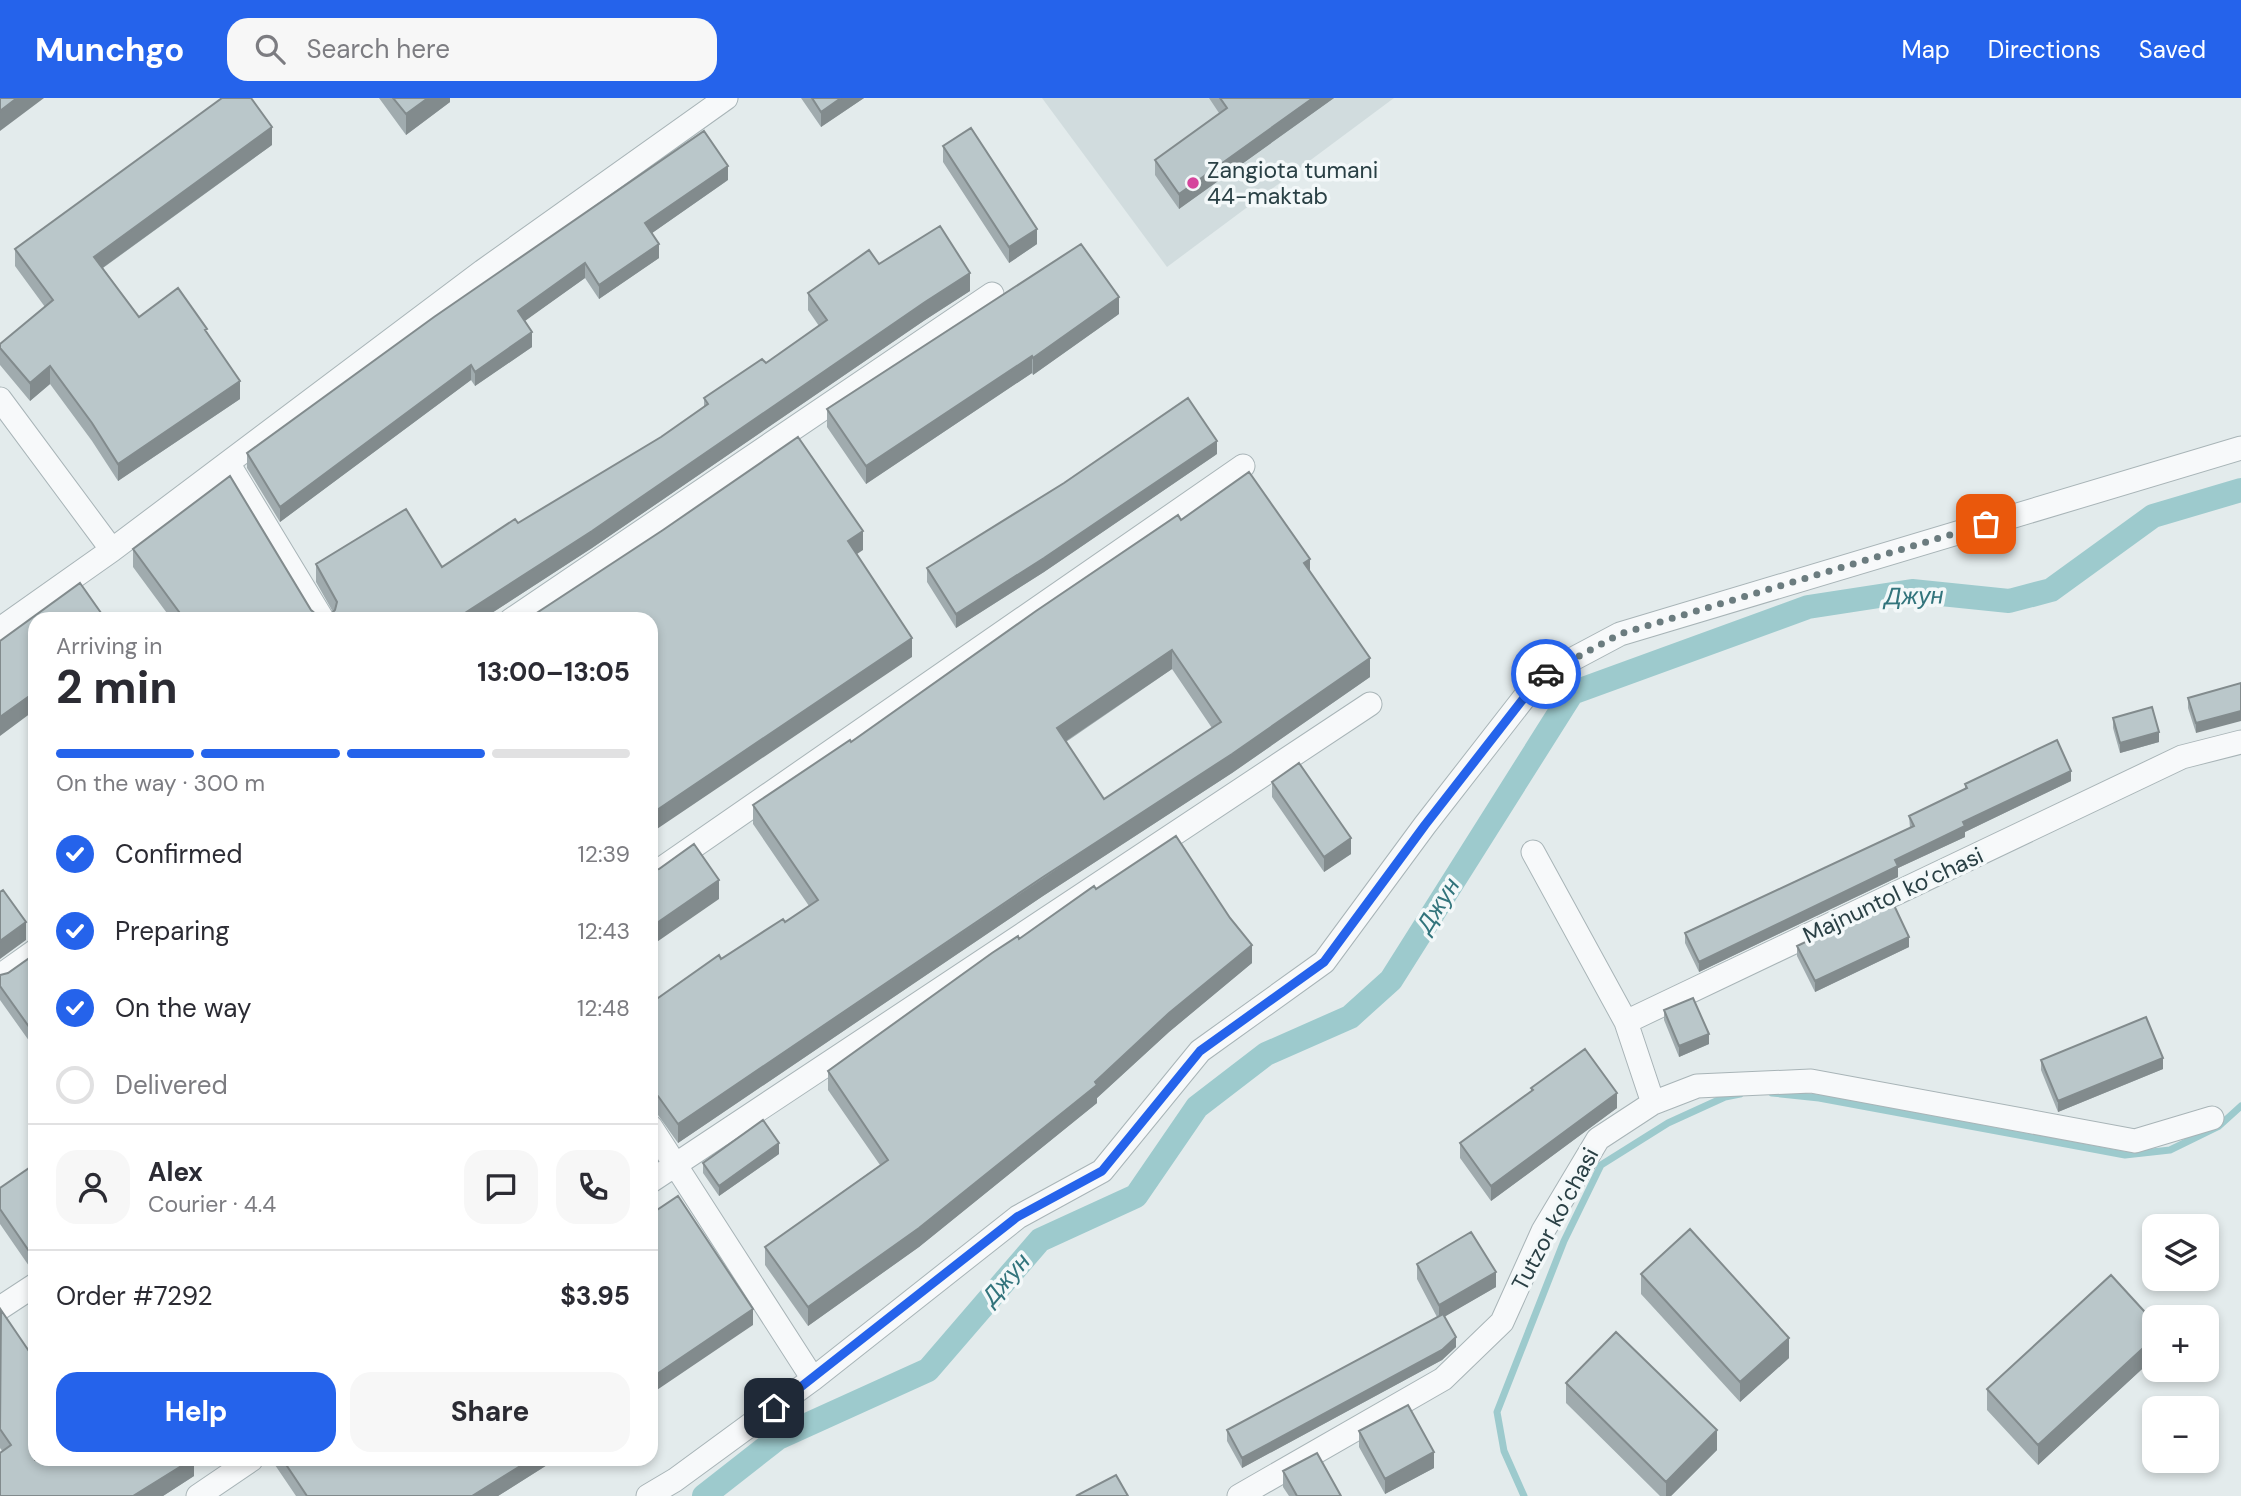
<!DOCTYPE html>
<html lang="en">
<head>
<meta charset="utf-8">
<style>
  :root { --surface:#fff; --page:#f7f7f7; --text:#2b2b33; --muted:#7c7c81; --line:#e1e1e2; --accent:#2563eb }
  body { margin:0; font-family:"DM Sans",sans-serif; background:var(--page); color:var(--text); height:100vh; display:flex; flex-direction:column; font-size:26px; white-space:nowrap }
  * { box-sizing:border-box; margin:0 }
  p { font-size:23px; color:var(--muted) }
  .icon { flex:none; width:38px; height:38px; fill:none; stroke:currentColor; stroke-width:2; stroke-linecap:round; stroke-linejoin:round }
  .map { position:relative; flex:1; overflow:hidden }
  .details { position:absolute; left:28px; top:514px; width:630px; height:854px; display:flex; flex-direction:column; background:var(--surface); border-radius:21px; box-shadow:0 4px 10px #0003 }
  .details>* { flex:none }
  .controls { position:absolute; left:2142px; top:1116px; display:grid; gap:14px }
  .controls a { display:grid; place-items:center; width:77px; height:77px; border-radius:14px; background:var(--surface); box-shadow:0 4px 10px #0003; font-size:35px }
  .pin { position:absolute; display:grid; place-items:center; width:60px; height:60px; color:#fff; margin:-30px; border-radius:14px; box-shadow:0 4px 10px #0006 }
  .courier { position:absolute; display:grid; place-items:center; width:70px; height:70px; margin:-35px; border:5px solid #2563eb; border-radius:50%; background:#fff; color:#222; box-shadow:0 2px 9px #0007 }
  .overview em { font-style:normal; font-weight:700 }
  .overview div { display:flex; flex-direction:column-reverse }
  .overview { display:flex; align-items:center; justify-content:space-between; height:119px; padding:0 28px }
  h1 { font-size:46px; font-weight:700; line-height:52px }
  .bar { display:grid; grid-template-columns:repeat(4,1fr); gap:10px 7px; align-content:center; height:84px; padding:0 28px }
  .bar i { height:9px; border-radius:5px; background:var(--line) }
  .bar .active { background:var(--accent) }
  .bar p { grid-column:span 4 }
  .line { display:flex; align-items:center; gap:18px; padding:0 28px; border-top:2px solid var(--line) }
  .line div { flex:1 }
  .round { display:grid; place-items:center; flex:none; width:74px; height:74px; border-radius:21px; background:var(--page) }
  ol { padding:0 28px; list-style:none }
  li { display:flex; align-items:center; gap:21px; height:77px }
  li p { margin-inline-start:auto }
  li .icon { padding:7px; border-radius:50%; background:var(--accent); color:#fff; stroke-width:4 }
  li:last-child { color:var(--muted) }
  li i { width:38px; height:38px; border:4px solid var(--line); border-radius:50% }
  .button { display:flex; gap:14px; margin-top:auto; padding:14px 28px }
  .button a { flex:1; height:80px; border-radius:21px; background:var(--accent); color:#fff; font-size:28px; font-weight:700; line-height:80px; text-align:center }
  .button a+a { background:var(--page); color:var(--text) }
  header { display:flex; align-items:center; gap:42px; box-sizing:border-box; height:98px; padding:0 35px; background:var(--accent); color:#fff }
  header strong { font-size:33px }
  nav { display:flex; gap:38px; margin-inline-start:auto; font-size:24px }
  .search { width:490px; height:63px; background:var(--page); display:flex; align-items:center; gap:18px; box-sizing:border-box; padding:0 24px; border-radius:21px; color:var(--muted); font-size:26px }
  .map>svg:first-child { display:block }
  .built { fill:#d1dcde }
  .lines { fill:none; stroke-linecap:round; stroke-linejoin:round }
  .stream { stroke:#9dcacd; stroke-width:7 }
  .canal { stroke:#9dcacd; stroke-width:24 }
  .minor-casing { stroke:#a8b4b7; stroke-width:25 }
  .minor { stroke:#f7f9fa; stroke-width:23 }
  .wall { fill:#a0abae; fill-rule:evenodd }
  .shaded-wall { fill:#828b8d }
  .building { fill:#bac7ca; stroke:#828b8d; stroke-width:2; fill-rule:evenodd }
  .done { stroke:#6b7c7f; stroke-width:7; stroke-dasharray:0 12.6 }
  .route { stroke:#2563eb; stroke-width:9 }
  .poi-dot { fill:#d5449c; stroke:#f3f8f9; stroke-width:2.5 }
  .labels { text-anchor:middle; stroke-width:7; stroke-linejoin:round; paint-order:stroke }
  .poi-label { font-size:23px; fill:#2a4045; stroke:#f3f8f9; text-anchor:start }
  .street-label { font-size:23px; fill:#2a4045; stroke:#f3f8f9 }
  .water-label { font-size:24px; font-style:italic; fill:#32747c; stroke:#f3f8f9 }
</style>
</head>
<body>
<header>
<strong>Munchgo</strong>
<div class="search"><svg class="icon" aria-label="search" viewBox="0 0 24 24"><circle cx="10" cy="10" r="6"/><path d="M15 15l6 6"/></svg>Search here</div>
<nav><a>Map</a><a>Directions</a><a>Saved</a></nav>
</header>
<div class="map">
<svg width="2241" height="1398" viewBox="0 0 2241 1398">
  <rect width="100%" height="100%" fill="#e3ebec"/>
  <path class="built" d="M 1042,0 L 1394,0 L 1167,169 Z"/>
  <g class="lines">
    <path class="stream" d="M 1772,995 L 1819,1000 L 2125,1057 L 2170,1052 L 2219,1028 L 2241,1008
      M 1524,1398 L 1504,1353 L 1497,1314 L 1564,1143 L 1601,1067 L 1668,1025 L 1725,999 L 1740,996"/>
    <path class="canal" d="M 704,1398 L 778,1340 L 928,1272 L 1040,1142 L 1136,1098 L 1197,1009 L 1266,956 L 1350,919 L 1391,882 L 1572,595 L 1808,509 L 1912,493 L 2009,503 L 2051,492 L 2153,418 L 2241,392"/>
    <defs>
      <path id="minor" d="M 0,301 L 112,452
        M 228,365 L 323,522
        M 511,522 L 992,196
        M 0,531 L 112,452 L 483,173 L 726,0
        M 1533,754 L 1626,924
        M 651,778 L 1243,368
        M 0,878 L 35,853
        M 1653,1005 L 1626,924 L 2182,659 L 2241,644
        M 651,1029 L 813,1281
        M 651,1083 L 1370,606
        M 0,1210 L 35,1187
        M 198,1398 L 251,1362
        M 648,1398 L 675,1382 L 813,1281 L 1018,1119 L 1102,1073 L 1200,953 L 1324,864 L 1425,727 L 1541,578 L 1620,536 L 2241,350
        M 1239,1398 L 1443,1281 L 1502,1224 L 1543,1133 L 1598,1041 L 1653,1005 L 1697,988 L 1811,983 L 2135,1043 L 2212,1020"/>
    </defs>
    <use href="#minor" class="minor-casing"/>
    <use href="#minor" class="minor"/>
  </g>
  <path class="wall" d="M 379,0 L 450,0 L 450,4 L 406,37 Z
    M 801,0 L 864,0 L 821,29 Z
    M 1209,0 L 1334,0 L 1179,111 L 1155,77 L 1155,62 L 1219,15 Z
    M 272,47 L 103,170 L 139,219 L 207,234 L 240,301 L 118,383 L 92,343 L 50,286 L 30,303 L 0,267 L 0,246 L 45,209 L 15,168 L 15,151 Z
    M 943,48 L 1037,146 L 1009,165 L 943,64 Z
    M 728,82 L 652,135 L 659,160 L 599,201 L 585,180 L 524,223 L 532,249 L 475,288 L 471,282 L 280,424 L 247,370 L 247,355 Z
    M 879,166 L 970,193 L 925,222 L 592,450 L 481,522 L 172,522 L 133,469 L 133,451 L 311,512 L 317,517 L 330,517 L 333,514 L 316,484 L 316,466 L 442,469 L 518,425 L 661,339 L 704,309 L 704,300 L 766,265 L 819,228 L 808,212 L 808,195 Z
    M 1119,216 L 1033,277 L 1032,275 L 866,386 L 827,329 L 827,311 Z
    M 1217,356 L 1044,474 L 956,530 L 927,484 L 927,470 Z
    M 1181,422 L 1310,473 L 1370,579 L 1232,675 L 1043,798 L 678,1045 L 658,1017 L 651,1015 L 651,905 L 721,861 L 785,824 L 809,808 L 753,726 L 753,707 L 851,644 ZM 1172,571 L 1212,630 L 1104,701 L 1066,644 Z
    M 2241,585 L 2196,635 L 2188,610 L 2188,600 Z
    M 2113,620 L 2159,644 L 2120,655 L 2113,630 Z
    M 2071,683 L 1965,734 L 1965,739 L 1898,770 L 1898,779 L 1699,874 L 1685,845 L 1685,835 L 1910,730 L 1909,718 L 1965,691 L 1965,686 Z
    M 1272,684 L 1351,756 L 1324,774 L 1272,699 Z
    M 1096,791 L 1252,865 L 1169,934 L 1097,1000 L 1097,1005 L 919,1149 L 808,1228 L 765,1167 L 765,1149 L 880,1067 L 828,992 L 828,973 L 1019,841 Z
    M 1797,848 L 1909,849 L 1815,894 L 1797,858 Z
    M 35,856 L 35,945 L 32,947 L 0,902 L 0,877 L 8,875 Z
    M 1664,912 L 1709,946 L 1679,959 L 1664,922 Z
    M 2041,962 L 2163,971 L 2058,1014 L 2041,972 Z
    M 1531,990 L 1617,1010 L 1491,1103 L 1460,1060 L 1460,1045 L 1531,993 Z
    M 779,1056 L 719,1098 L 703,1075 L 703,1065 Z
    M 35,1066 L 35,1164 L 29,1168 L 0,1126 L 0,1090 Z
    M 1417,1166 L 1496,1189 L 1445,1218 L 1456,1249 L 1442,1262 L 1242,1370 L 1227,1343 L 1227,1332 L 1437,1219 L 1417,1181 Z
    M 1641,1176 L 1789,1260 L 1740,1304 L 1641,1196 Z
    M 0,1213 L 35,1362 L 194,1362 L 194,1378 L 163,1398 L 0,1398 L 3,1354 L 0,1350 Z
    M 2154,1224 L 2154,1260 L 2038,1367 L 1987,1312 L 1987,1291 Z
    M 1566,1285 L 1717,1352 L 1671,1398 L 1660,1398 L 1566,1305 Z
    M 1359,1333 L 1434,1370 L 1385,1396 L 1359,1349 Z
    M 275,1362 L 555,1362 L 498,1398 L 296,1398 L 275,1367 Z
    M 1283,1373 L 1341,1398 L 1289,1398 L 1283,1389 Z"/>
  <path class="shaded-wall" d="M 17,0 L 44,0 L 0,33 L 0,13 Z
    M 428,0 L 450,0 L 450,4 L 406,37 L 406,16 Z
    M 841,0 L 864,0 L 821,29 L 821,14 Z
    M 1313,0 L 1334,0 L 1179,111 L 1179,96 Z
    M 272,29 L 272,47 L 94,176 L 94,159 Z
    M 728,68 L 728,82 L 645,140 L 645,125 Z
    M 1037,131 L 1037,146 L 1009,165 L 1009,149 Z
    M 659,146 L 659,160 L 599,201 L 599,187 Z
    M 585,165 L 585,180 L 518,228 L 518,213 Z
    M 970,175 L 970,193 L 925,222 L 592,450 L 481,522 L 454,522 L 925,204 Z
    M 1119,199 L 1119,216 L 1033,277 L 1033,260 Z
    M 532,234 L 532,249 L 475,288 L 475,274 Z
    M 1032,258 L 1032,275 L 866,386 L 866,368 Z
    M 471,267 L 471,282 L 280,424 L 280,409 Z
    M 50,268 L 50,286 L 30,303 L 30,285 Z
    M 240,283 L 240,301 L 118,383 L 118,366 Z
    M 1217,343 L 1217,356 L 1044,474 L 956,530 L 956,516 Z
    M 863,433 L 863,452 L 848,462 L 848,443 Z
    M 1310,461 L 1310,480 L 1304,465 Z
    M 912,540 L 912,559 L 651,735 L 651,716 Z
    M 1172,552 L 1172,571 L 1057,649 L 1057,630 Z
    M 1370,560 L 1370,579 L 1232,675 L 1043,798 L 678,1045 L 678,1026 Z
    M 35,594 L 35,612 L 0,638 L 0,619 Z
    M 2241,613 L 2241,623 L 2196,635 L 2196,625 Z
    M 2159,634 L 2159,644 L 2120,655 L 2120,645 Z
    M 2071,673 L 2071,683 L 1965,734 L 1965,739 L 1898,770 L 1898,779 L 1699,874 L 1699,864 L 1963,724 Z
    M 1351,740 L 1351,756 L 1324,774 L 1324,759 Z
    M 719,782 L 719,801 L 651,848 L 651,829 Z
    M 26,824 L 26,842 L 0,861 L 0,843 Z
    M 1909,839 L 1909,849 L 1815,894 L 1815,883 Z
    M 1252,847 L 1252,865 L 1169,934 L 1097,1000 L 1097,1005 L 919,1149 L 808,1228 L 808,1209 L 1095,984 L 1169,915 Z
    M 35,931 L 35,945 L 32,947 L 32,933 Z
    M 1709,936 L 1709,946 L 1679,959 L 1679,948 Z
    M 2163,960 L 2163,971 L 2058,1014 L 2058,1003 Z
    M 1617,995 L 1617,1010 L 1491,1103 L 1491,1088 Z
    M 655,1044 L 655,1063 L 651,1066 L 651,1047 Z
    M 779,1045 L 779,1056 L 719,1098 L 719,1088 Z
    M 35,1149 L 35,1164 L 29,1168 L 29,1153 Z
    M 1496,1174 L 1496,1189 L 1439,1222 L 1439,1207 Z
    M 753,1211 L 753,1227 L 651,1296 L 651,1280 Z
    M 1456,1239 L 1456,1249 L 1442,1262 L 1242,1370 L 1242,1360 Z
    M 1789,1240 L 1789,1260 L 1740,1304 L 1740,1284 Z
    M 2154,1240 L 2154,1260 L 2038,1367 L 2038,1347 Z
    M 1717,1332 L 1717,1352 L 1671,1398 L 1666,1398 L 1666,1384 Z
    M 1434,1354 L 1434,1370 L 1385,1396 L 1385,1381 Z
    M 191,1362 L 194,1362 L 194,1378 L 163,1398 L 133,1398 Z
    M 530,1362 L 555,1362 L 498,1398 L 472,1398 Z"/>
  <path class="building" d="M 0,0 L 17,0 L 0,13 Z
    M 222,0 L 251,0 L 272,29 L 94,159 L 139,219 L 178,190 L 207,231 L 205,232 L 240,283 L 118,366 L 92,325 L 50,268 L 30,285 L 0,250 L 0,246 L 53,202 L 15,151 Z
    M 393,0 L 428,0 L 406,16 Z
    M 812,0 L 841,0 L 821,14 Z
    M 1220,0 L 1313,0 L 1179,96 L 1155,62 L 1227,10 Z
    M 971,30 L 1037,131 L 1009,149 L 943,48 Z
    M 704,33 L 728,68 L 645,125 L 659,146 L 599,187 L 585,165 L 518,213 L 532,234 L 475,274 L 471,267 L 280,409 L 247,355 L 434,219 Z
    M 940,128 L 970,175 L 925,204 L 592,433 L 454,522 L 185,522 L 133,451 L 230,378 L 311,512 L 317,517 L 330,517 L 335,512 L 337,504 L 316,466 L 406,411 L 442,469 L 515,421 L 518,425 L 661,339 L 708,306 L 704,300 L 762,261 L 766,265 L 827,222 L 808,195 L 869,152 L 879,166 Z
    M 1081,146 L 1119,199 L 1033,260 L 1032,258 L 866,368 L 827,311 Z
    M 1188,300 L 1217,343 L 1044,460 L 956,516 L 927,470 L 1064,385 Z
    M 798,339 L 863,433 L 848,443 L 912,540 L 651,716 L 651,522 L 526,522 L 663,432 Z
    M 1249,374 L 1310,461 L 1304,465 L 1370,560 L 1232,656 L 1043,779 L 678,1026 L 658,998 L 651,996 L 651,905 L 719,857 L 721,861 L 783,821 L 785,824 L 818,802 L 753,707 L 850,642 L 851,644 L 1036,513 L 1178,417 L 1181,422 ZM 1172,552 L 1221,624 L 1104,701 L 1057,630 Z
    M 80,485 L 106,522 L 35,522 L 35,594 L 0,619 L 0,543 Z
    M 2241,585 L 2241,613 L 2196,625 L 2188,600 Z
    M 2152,609 L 2159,634 L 2120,645 L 2113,620 Z
    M 2057,642 L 2071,673 L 1963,724 L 1965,728 L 1895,762 L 1898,768 L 1699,864 L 1685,835 L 1914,728 L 1909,718 L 1967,690 L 1965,686 Z
    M 1299,665 L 1351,740 L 1324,759 L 1272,684 Z
    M 1176,738 L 1230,820 L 1252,847 L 1169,915 L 1095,984 L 1097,987 L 919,1130 L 808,1209 L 765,1149 L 888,1062 L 828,973 L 992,855 L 1018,838 L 1019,841 L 1094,788 L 1096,791 Z
    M 694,746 L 719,782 L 651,829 L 651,772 L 659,771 Z
    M 3,792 L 26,824 L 0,843 L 0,794 Z
    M 1892,803 L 1909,839 L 1815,883 L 1797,848 Z
    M 35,856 L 35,931 L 32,933 L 0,888 L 0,877 L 8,875 Z
    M 1693,900 L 1709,936 L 1679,948 L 1664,912 Z
    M 2146,919 L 2163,960 L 2058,1003 L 2041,962 Z
    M 1585,951 L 1617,995 L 1491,1088 L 1460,1045 L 1533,992 L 1531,990 Z
    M 763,1022 L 779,1045 L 719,1088 L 703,1065 Z
    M 651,1036 L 655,1044 L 651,1047 Z
    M 35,1066 L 35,1149 L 29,1153 L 0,1111 L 0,1090 Z
    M 678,1098 L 753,1211 L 651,1280 L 651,1116 Z
    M 1690,1131 L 1789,1240 L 1740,1284 L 1641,1176 Z
    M 1471,1134 L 1496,1174 L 1439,1207 L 1417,1166 Z
    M 2111,1177 L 2154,1224 L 2154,1240 L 2038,1347 L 1987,1291 Z
    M 1,1212 L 35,1262 L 35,1362 L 191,1362 L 133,1398 L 0,1398 L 0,1355 L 11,1347 L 0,1331 Z
    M 1443,1216 L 1456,1239 L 1442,1252 L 1242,1360 L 1227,1332 Z
    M 1616,1234 L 1717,1332 L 1666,1384 L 1566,1285 Z
    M 1408,1307 L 1434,1354 L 1385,1381 L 1359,1333 Z
    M 1317,1355 L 1341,1398 L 1297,1398 L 1283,1373 Z
    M 283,1362 L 530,1362 L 472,1398 L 307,1398 Z
    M 1116,1377 L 1128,1398 L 1076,1398 Z"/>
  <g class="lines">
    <path class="done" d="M 1546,576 L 1620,536 L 1986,426"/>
    <path class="route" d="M 774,1310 L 1017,1119 L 1102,1073 L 1200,953 L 1324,864 L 1425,727 L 1541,578 L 1546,576"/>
  </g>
  <circle class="poi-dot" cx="1193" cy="85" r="7"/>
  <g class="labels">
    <g class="poi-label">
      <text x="1207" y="80">Zangiota tumani<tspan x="1207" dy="26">44-maktab</tspan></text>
    </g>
    <g class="street-label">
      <text transform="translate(1893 797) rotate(-25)" y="8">Majnuntol ko‘chasi</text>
      <text transform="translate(1555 1121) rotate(-62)" y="8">Tutzor ko‘chasi</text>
    </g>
    <g class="water-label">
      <text transform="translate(1914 498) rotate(-1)" y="8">Джун</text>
      <text transform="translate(1438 807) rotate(-58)" y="8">Джун</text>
      <text transform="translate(1006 1181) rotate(-49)" y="8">Джун</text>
    </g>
  </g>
</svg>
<div class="controls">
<a><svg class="icon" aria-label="layers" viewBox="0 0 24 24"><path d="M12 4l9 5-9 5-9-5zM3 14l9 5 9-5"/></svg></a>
<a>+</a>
<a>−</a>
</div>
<div class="pin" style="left:1986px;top:426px;background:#ea580c"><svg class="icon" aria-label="bag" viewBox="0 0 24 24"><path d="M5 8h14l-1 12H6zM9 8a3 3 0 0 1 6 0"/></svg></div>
<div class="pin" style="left:774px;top:1310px;background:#1f2937"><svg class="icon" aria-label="home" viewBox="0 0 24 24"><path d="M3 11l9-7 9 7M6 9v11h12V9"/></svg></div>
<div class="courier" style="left:1546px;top:576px"><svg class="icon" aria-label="car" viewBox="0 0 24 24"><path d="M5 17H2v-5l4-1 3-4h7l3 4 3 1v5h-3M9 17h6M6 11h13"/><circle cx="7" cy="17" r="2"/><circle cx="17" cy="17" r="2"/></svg></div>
<section class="details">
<div class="overview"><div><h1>2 min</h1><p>Arriving in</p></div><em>13:00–13:05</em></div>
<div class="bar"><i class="active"></i><i class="active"></i><i class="active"></i><i></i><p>On the way · 300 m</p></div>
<ol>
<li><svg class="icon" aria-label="check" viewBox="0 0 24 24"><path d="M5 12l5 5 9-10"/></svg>Confirmed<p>12:39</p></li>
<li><svg class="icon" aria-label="check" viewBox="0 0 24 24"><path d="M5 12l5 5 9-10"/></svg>Preparing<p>12:43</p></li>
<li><svg class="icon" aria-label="check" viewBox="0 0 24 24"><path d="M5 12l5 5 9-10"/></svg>On the way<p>12:48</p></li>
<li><i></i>Delivered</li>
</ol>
<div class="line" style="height:126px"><a class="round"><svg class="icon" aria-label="person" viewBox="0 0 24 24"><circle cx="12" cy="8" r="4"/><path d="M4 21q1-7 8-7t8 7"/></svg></a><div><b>Alex</b><p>Courier · 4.4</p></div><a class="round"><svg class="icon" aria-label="chat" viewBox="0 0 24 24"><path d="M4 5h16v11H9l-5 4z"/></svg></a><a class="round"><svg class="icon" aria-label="phone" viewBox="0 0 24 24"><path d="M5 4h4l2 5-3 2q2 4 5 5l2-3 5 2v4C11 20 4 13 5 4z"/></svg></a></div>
<div class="line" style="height:91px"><div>Order #7292</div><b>$3.95</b></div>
<div class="button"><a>Help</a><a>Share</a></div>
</section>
</div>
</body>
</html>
